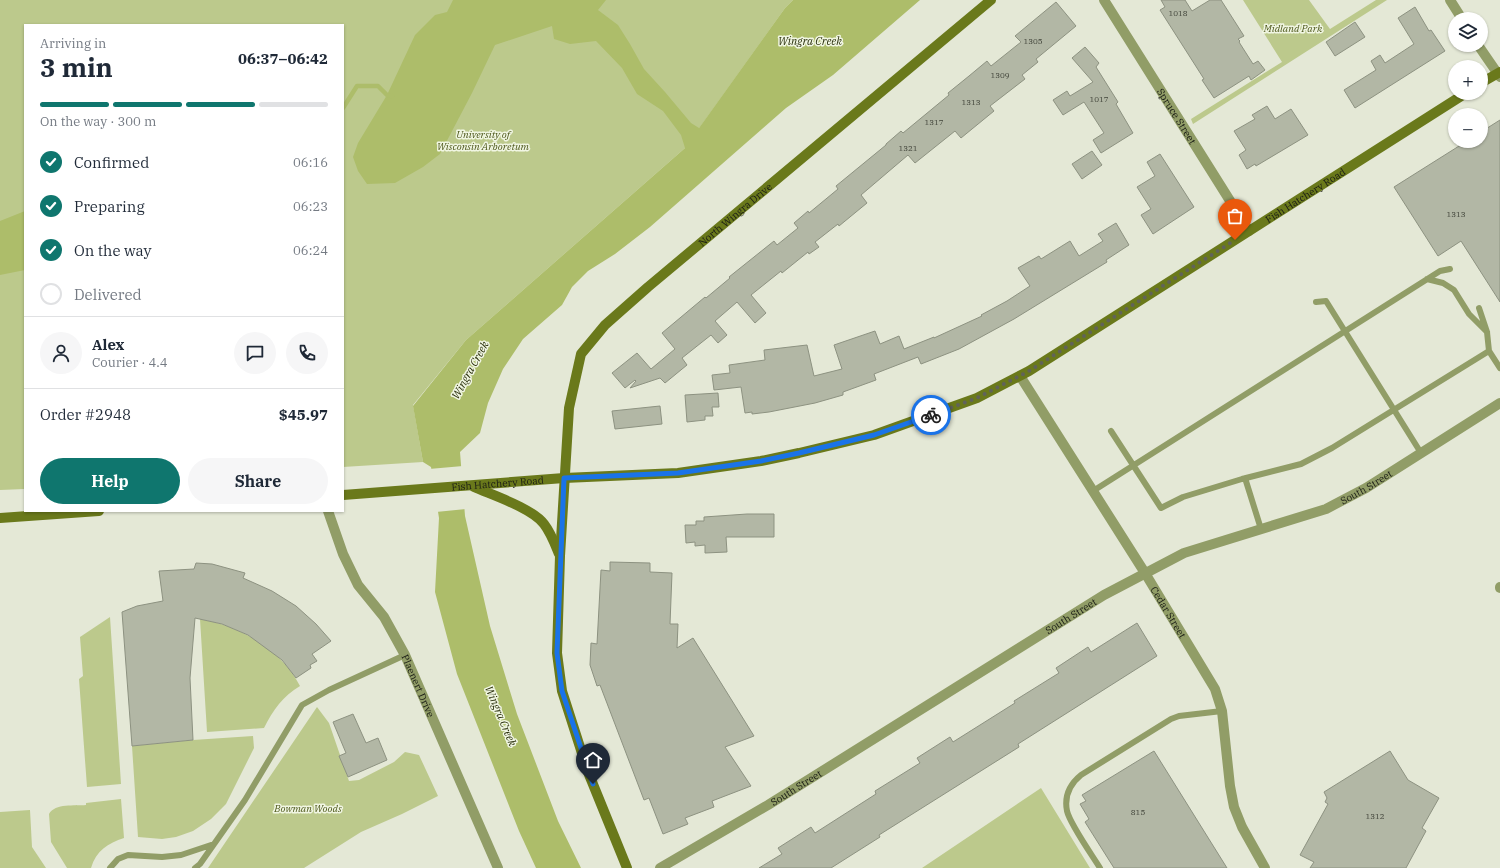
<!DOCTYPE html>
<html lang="en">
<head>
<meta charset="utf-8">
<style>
  :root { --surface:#fff; --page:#f6f6f7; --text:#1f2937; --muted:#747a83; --line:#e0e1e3; --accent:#0f766e }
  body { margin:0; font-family:"IBM Plex Serif",serif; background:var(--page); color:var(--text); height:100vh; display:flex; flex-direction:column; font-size:15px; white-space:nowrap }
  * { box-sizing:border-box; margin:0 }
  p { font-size:13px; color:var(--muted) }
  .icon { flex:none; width:22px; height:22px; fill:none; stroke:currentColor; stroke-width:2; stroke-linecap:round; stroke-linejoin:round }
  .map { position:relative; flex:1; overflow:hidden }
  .side { position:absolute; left:24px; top:24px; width:320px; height:488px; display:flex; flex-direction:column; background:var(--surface); border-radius:0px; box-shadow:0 1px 3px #0004 }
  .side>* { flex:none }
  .fabs { position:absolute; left:1448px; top:12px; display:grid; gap:8px }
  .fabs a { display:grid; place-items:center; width:40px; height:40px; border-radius:50%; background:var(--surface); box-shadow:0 1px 3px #0004; font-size:20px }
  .pin { position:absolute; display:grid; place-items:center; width:34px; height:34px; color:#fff; margin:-41px -17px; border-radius:50% 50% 50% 0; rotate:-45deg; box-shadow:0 0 4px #0007 }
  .pin .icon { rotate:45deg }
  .courier { position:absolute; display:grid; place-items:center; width:40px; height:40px; margin:-20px; border:3px solid #1a73e8; border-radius:50%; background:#fff; color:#222; box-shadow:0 1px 5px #0007 }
  .head em { font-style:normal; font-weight:800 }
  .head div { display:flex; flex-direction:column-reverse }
  .head { display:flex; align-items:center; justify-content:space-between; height:68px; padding:0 16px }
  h1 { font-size:26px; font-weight:800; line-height:30px }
  .bar { display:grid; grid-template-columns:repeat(4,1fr); gap:6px 4px; align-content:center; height:48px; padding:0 16px }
  .bar i { height:5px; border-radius:3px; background:var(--line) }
  .bar .active { background:var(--accent) }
  .bar p { grid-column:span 4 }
  .line { display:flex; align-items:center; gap:10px; padding:0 16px; border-top:1px solid var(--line) }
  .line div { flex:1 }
  .round { display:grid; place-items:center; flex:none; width:42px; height:42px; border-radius:21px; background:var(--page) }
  ol { padding:0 16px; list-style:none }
  li { display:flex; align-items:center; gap:12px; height:44px }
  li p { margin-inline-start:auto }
  li .icon { padding:4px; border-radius:50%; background:var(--accent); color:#fff; stroke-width:4 }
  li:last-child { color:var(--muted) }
  li i { width:22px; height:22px; border:2px solid var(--line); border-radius:50% }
  .cta { display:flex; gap:8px; margin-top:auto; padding:8px 16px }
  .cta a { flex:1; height:46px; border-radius:24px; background:var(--accent); color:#fff; font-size:16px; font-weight:800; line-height:46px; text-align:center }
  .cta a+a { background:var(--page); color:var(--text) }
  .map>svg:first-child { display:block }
  .green { fill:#bcc98c }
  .water { fill:#adbd6a }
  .pier { fill:#e4e8d6 }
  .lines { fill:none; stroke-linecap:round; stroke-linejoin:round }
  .stream { stroke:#adbd6a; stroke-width:4.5 }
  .building { fill:#b2b7a5; stroke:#8d9281 }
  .lane { stroke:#919d67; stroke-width:6 }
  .street { stroke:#919d67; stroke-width:10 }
  .secondary { stroke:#6a791b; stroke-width:10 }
  .done { stroke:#616359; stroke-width:4; stroke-dasharray:0 7.2 }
  .route { stroke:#1a73e8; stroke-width:5 }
  .labels { text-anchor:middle; stroke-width:3; stroke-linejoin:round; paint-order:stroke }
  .number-label { font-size:8px; fill:#404339 }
  .park-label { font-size:10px; font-style:italic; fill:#4c571a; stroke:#f1f6e3 }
  .street-label { font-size:10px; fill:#1a1c15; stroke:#f1f6e3 }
  .water-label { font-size:11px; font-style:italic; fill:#2a300c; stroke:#f1f6e3 }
</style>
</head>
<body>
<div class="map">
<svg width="1500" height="868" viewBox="0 0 1500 868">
  <rect width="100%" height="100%" fill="#e4e8d6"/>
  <path class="green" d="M 0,0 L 793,0 L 785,8 L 685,148 L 466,340 L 413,405 L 423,462 L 343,467 L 343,25 L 25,25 L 25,489 L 0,490 Z
    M 1243,0 L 1309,0 L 1330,29 L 1376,0 L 1387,0 L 1193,124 L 1191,119 L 1282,62 Z
    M 110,617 L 121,784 L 87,787 L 79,679 L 83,676 L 80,637 Z
    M 200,619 C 240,626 281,649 300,686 C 283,696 273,710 264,728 L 207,732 Z
    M 317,707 L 329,723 L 349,781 L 359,780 L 394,762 L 405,752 L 419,755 L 438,796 L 402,814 L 361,832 L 304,868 L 208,868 Z
    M 253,736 L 254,748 L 226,804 L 211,819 L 193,831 L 176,837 L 162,839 L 138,837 L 132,746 L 193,740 Z
    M 1041,788 L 1090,868 L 922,868 Z
    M 121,799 L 124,838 C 108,843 96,851 91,868 L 67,868 L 51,842 L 49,814 C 55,803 75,806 86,805 L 86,803 Z
    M 30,810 L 32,847 L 46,868 L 0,868 L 0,812 Z"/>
  <path class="water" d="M 453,0 L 606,0 L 598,10 L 618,25 L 630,44 L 644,69 L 665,92 L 691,123 L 699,128 L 785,8 L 793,0 L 920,0 L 833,75 L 786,108 L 650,227 L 615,254 L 588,271 L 572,287 L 562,305 L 523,339 L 503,369 L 488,403 L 480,433 L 460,452 L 465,516 L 490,626 L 517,714 L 558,821 L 581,868 L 536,868 L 519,831 L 457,674 L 435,592 L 439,518 L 431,467 L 423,462 L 413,406 L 466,340 L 685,148 L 681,135 L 663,111 L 637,94 L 622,68 L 596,41 L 570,44 L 554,39 L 552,26 L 495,45 L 472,93 L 440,154 L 423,167 L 395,183 L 367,184 L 358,171 L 353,157 L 358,143 L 387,95 L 415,35 L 435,15 L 447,12 Z
    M 25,211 L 25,270 L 0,275 L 0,221 Z"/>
  <path class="pier" d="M 463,466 L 466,509 L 436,512 L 429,469 Z"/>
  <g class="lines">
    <path class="stream" d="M 343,108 L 357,86 L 378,86 L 387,95 L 392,96"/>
  </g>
  <path class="building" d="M 1161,0 L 1185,0 L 1192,11 L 1210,0 L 1221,0 L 1244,36 L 1238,39 L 1240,41 L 1239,42 L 1253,64 L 1258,61 L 1265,70 L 1251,80 L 1249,76 L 1214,98 L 1202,80 L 1204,79 L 1160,10 L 1165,7 Z
    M 1056,2 L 1076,26 L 1036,59 L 1038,62 L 1022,75 L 1025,79 L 990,106 L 994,111 L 961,138 L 955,131 L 915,163 L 908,155 L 861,195 L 867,203 L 839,226 L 838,224 L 815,242 L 819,247 L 809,254 L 808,252 L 782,273 L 781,271 L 751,295 L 766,313 L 755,323 L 737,302 L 715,321 L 727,335 L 718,343 L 711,335 L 682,358 L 687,365 L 665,383 L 660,378 L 630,388 L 636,381 L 635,380 L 625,388 L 612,373 L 637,353 L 651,369 L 675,349 L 662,333 L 705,297 L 706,298 L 730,278 L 729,277 L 774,241 L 777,245 L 798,228 L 794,223 L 808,211 L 809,213 L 838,189 L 836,186 L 886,145 L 886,144 L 901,131 L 903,133 L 949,95 L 948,93 L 969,76 L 987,61 L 991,66 L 1021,42 L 1015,36 Z
    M 1415,7 L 1429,31 L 1431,30 L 1445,51 L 1355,108 L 1344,90 L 1376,70 L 1371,61 L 1380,55 L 1385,63 L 1414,44 L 1398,18 Z
    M 1355,22 L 1365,37 L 1335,56 L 1326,42 Z
    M 1085,47 L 1099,63 L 1096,67 L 1118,102 L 1116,104 L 1133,133 L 1101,153 L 1093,140 L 1104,133 L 1084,102 L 1063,115 L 1053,100 L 1067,91 L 1070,96 L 1093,82 L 1072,58 Z
    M 1267,106 L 1275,119 L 1291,109 L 1308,135 L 1256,166 L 1255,164 L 1247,169 L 1239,155 L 1246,150 L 1234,131 L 1255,119 L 1252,115 Z
    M 1500,120 L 1500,302 L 1461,241 L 1438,256 L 1394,187 L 1467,141 L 1481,141 L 1481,132 Z
    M 1092,151 L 1102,165 L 1082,179 L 1072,164 Z
    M 1160,154 L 1194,207 L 1153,234 L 1141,215 L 1151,209 L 1137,187 L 1155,176 L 1147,162 Z
    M 1116,223 L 1129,245 L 1106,260 L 1107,262 L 1014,319 L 959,349 L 921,364 L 918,357 L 874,374 L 876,380 L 843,392 L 843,395 L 815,403 L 769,412 L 752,414 L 752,412 L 745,413 L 741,387 L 714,390 L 712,375 L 730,373 L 729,365 L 765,360 L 764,350 L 807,345 L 814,376 L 842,369 L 834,345 L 875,331 L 880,344 L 899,336 L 904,349 L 934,337 L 934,338 L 982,316 L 981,315 L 1007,301 L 1030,286 L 1018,268 L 1039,256 L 1041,259 L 1070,241 L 1079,256 L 1103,241 L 1098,234 Z
    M 718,393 L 719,407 L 712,407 L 713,416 L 705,416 L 705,420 L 687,422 L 685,395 Z
    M 660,406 L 662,424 L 615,429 L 612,411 Z
    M 747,514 L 774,514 L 774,537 L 726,537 L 727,552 L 705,553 L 705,545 L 695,546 L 695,542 L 686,543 L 685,525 L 696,525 L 696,521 L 704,521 L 704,517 Z
    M 610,562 L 650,563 L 650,572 L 672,573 L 670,624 L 678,624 L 677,648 L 693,638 L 754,736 L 725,747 L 751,786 L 712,801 L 714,807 L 685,818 L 688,824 L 663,834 L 649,798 L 644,800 L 600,685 L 597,686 L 590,665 L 591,643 L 597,644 L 601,570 L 610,571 Z
    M 196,563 L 212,564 L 245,573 L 243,578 L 272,591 L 296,606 L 316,624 L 331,641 L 312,654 L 317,661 L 310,665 L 311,668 L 296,678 L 282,660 L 248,635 L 222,624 L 195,618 L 190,678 L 193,740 L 132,746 L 122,612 L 137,606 L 163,601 L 159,571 L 194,569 Z
    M 1137,623 L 1157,656 L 1018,744 L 1019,747 L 879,835 L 880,837 L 831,868 L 759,868 L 782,854 L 778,848 L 811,827 L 815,833 L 876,794 L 875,791 L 920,763 L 917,758 L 950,737 L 953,742 L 1015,703 L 1014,701 L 1059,673 L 1056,668 L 1088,647 L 1091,652 Z
    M 353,714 L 366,743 L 378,738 L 387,760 L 348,777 L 339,756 L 346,753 L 333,722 Z
    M 1154,751 L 1227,868 L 1114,868 L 1085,822 L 1089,819 L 1080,804 L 1086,801 L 1082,795 Z
    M 1390,751 L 1408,780 L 1439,798 L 1422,828 L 1426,831 L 1406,868 L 1310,868 L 1314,862 L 1300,855 L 1328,804 L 1325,802 L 1327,798 L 1324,792 Z"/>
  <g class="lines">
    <path class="lane" d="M 1427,279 L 1443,283 L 1454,290 L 1469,314 L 1487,332
      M 1316,302 L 1326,301 L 1421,453
      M 1479,308 L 1487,332 L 1489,351 L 1500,368
      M 1111,431 L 1161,508 L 1183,497 L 1242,479 L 1301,464 L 1332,448 L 1489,351
      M 1245,478 L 1261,529
      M 1093,491 L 1440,271 L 1450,269
      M 110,868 L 118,859 L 128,855 L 162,857 L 181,855 L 214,844
      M 195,868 L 200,864 L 245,800 L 302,705 L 329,690 L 405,655
      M 1100,868 C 1092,855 1070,824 1067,811 C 1064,796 1070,784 1081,775 L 1171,719 L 1179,716 L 1222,711"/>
    <g class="street">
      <path id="s1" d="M 1104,0 L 1249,231"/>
      <path d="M 1450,0 L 1462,19"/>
      <path d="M 1478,45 L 1500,77"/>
      <path id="s2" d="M 1020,376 L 1145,573 L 1215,689 L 1222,711 L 1230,786 L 1234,807 L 1242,827 L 1265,868"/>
      <path id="s3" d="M 328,511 L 343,554 L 358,585 L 384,617 L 405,655 L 498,868"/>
      <path d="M 1500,588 L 1500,587"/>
      <path id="s4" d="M 660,868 L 768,805 L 1104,595 L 1184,553 L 1326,509 L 1366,488 L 1500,403"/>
    </g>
    <g class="secondary">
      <path d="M 1481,83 L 1500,72"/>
      <path d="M 474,487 C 492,495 532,508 544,524 C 551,533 555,544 559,554"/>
      <path id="s5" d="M 343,495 L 564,478 L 678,473 L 761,461 L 799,453 L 874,435 L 977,398 L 1029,371 L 1466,93"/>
      <path d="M 0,518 L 99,511"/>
      <path id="s6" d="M 627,868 L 588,772 L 562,691 L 557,653 L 560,556 L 569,408 L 581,354 L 605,325 L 648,287 L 991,0"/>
    </g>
  </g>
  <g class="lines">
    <path class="done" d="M 931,415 L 977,398 L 1029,371 L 1235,240"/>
    <path class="route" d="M 593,784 L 562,691 L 557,653 L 564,478 L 678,473 L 761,461 L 799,453 L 874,435 L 931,415"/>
  </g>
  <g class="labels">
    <g class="number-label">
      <text x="1178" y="16">1018</text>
      <text x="1033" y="44">1305</text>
      <text x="1000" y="78">1309</text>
      <text x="1099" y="102">1017</text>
      <text x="971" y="105">1313</text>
      <text x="934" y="125">1317</text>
      <text x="908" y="151">1321</text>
      <text x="1456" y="217">1313</text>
      <text x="1138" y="815">815</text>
      <text x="1375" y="819">1312</text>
    </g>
    <g class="park-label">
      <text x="1293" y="32">Midland Park</text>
      <text x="483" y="138">University of<tspan x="483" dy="12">Wisconsin Arboretum</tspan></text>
      <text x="308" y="812">Bowman Woods</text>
    </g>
    <g class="street-label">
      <text dy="4" stroke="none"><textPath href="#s1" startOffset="137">Spruce Street</textPath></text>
      <text dy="4" stroke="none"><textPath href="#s5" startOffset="1031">Fish Hatchery Road</textPath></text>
      <text dy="4" stroke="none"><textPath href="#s6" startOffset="736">North Wingra Drive</textPath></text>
      <text dy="4" stroke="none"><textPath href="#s5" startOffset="155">Fish Hatchery Road</textPath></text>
      <text dy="4" stroke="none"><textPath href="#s4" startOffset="806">South Street</textPath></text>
      <text dy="4" stroke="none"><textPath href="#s2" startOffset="279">Cedar Street</textPath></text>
      <text dy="4" stroke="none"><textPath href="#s4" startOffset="482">South Street</textPath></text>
      <text dy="4" stroke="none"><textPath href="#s3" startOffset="198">Plaenert Drive</textPath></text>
      <text dy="4" stroke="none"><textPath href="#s4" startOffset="158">South Street</textPath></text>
    </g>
    <g class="water-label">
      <text x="810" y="45">Wingra Creek</text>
      <text transform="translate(470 370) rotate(-61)" y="4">Wingra Creek</text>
      <text transform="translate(501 716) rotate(67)" y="4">Wingra Creek</text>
    </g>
  </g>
</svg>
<div class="fabs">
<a><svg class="icon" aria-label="layers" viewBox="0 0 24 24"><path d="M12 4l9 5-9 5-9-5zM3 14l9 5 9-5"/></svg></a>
<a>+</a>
<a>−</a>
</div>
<div class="pin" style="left:1235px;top:240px;background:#ea580c"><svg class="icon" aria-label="bag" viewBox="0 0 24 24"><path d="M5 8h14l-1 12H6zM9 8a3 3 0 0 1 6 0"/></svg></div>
<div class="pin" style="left:593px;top:784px;background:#1f2937"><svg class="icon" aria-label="home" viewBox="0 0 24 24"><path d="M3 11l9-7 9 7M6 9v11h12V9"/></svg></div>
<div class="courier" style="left:931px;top:415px"><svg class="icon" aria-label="bike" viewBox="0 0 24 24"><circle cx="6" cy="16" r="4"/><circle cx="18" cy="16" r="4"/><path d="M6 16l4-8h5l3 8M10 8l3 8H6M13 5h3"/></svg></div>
<section class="side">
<div class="head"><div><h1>3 min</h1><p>Arriving in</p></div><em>06:37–06:42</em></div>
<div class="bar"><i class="active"></i><i class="active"></i><i class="active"></i><i></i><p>On the way · 300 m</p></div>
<ol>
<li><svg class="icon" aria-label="check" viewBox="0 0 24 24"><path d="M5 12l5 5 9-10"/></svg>Confirmed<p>06:16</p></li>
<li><svg class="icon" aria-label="check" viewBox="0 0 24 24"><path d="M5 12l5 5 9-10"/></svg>Preparing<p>06:23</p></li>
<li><svg class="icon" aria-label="check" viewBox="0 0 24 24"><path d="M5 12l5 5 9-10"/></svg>On the way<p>06:24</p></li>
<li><i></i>Delivered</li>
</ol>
<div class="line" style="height:72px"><a class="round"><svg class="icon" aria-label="person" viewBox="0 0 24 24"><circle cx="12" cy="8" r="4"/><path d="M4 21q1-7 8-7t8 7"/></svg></a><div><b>Alex</b><p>Courier · 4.4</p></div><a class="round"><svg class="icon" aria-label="chat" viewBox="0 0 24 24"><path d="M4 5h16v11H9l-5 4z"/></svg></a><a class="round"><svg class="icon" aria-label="phone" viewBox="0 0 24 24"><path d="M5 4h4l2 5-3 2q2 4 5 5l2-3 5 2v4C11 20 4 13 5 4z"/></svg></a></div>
<div class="line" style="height:52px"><div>Order #2948</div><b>$45.97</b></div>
<div class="cta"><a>Help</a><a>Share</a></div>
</section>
</div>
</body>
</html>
